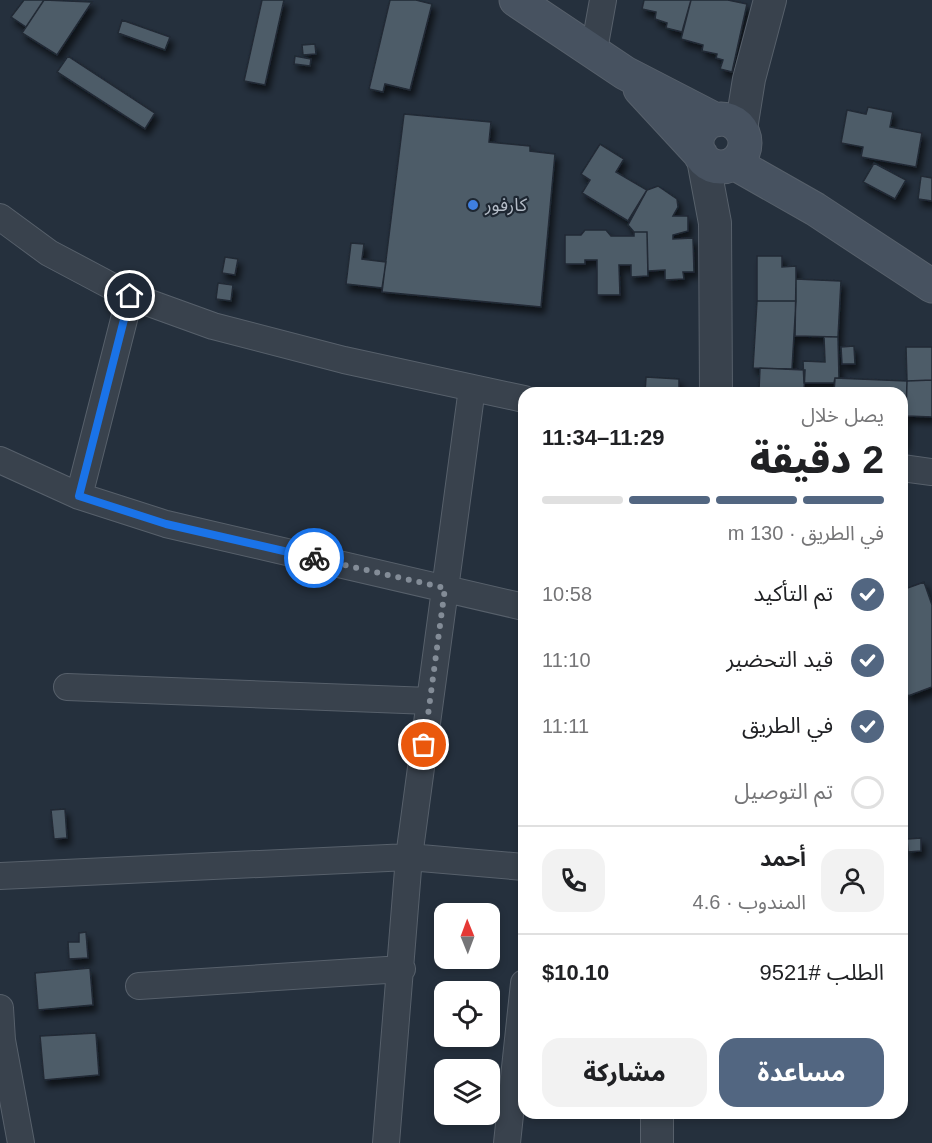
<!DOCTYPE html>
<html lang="ar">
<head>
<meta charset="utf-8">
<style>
  :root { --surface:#fff; --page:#f2f2f2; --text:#202124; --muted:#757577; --line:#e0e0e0; --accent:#526681 }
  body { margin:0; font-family:Arial,"Noto Sans Arabic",sans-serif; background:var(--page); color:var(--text); direction:rtl; height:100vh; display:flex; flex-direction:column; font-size:22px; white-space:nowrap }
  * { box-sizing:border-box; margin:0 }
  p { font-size:20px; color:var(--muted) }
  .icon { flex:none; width:33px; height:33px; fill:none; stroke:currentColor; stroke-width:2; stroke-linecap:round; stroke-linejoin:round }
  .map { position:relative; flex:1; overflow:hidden; direction:ltr }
  .drawer { position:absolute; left:518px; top:387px; width:390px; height:732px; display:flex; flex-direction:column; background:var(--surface); border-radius:18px; box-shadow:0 3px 9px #0003; direction:rtl }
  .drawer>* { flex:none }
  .needle { width:39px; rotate:359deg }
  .controls { position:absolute; left:434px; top:903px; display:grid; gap:12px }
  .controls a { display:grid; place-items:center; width:66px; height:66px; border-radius:12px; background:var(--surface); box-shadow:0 3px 9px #0003; font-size:30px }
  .pin { position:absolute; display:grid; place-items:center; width:51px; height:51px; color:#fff; margin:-26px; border:3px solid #fff; border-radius:50%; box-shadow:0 2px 6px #0007 }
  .courier { position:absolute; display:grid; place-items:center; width:60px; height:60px; margin:-30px; border:4px solid #1a73e8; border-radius:50%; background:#fff; color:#222; box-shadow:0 2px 8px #0007 }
  .summary em { font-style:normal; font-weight:800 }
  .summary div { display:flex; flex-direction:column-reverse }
  .summary { display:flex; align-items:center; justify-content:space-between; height:102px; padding:0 24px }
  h1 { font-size:39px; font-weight:800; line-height:45px }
  .bar { display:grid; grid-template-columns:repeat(4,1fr); gap:9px 6px; align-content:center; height:72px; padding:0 24px }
  .bar i { height:8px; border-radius:4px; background:var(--line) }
  .bar .current { background:var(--accent) }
  .bar p { grid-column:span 4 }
  .line { display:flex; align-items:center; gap:15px; padding:0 24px; border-top:2px solid var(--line) }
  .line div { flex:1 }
  .round { display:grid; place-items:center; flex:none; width:63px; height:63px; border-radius:18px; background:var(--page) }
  ol { padding:0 24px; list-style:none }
  li { display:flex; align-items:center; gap:18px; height:66px }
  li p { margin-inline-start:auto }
  li .icon { padding:6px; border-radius:50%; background:var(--accent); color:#fff; stroke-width:4 }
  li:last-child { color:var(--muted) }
  li i { width:33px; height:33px; border:3px solid var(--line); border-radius:50% }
  .button { display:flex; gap:12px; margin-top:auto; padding:12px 24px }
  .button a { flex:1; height:69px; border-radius:18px; background:var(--accent); color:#fff; font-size:24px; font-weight:800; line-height:69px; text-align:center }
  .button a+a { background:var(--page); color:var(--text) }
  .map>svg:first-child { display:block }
  .building { fill:#4e5b68; stroke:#202934; stroke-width:1.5; filter:url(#shadow) }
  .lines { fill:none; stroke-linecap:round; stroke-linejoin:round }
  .minor-casing { stroke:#57606b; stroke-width:28 }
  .tertiary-casing { stroke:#57606b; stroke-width:34 }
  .secondary-casing { stroke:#57606b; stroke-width:35 }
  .minor { stroke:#39424d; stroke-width:26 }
  .tertiary { stroke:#39424d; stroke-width:32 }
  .secondary { stroke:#475260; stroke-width:33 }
  .done { stroke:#838c97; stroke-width:6; stroke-dasharray:0 10.8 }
  .route { stroke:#1a73e8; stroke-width:8 }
  .shop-dot { fill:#3f7fe0; stroke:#1e2732; stroke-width:2 }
  .labels { text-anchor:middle; stroke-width:4.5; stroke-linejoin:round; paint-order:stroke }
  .poi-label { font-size:18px; fill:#b5bdc8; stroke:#1e2732; text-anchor:start }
</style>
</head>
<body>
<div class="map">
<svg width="932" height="1143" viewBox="0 0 932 1143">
  <defs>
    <filter id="shadow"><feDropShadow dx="3.5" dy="6" stdDeviation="3" flood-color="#0009"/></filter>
  </defs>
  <rect width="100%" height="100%" fill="#25303d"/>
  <path class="building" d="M 24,0 L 44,0 L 26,27 L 11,17 Z
    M 44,0 L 92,2 L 57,55 L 22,33 Z
    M 262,0 L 284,0 L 265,85 L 244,81 Z
    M 390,0 L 416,0 L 432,4 L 410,90 L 385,84 L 383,92 L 369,89 Z
    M 644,0 L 691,0 L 682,32 L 666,28 L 667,23 L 655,19 L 656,12 L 642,9 Z
    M 691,0 L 728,0 L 747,4 L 732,72 L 720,69 L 723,60 L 716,58 L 717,54 L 702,51 L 703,45 L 681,39 Z
    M 122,20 L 170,37 L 165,50 L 118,33 Z
    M 315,44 L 316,54 L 303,55 L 302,45 Z
    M 68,56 L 155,113 L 145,129 L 57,72 Z
    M 295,56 L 311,59 L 310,66 L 294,64 Z
    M 868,107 L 893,112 L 890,127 L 922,133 L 916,167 L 861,157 L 863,147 L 841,143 L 847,110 L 866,114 Z
    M 404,114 L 491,122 L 489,142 L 530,146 L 530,151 L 555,154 L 541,307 L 382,292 Z
    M 600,144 L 624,159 L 616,172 L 647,190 L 628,221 L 582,193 L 590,180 L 581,174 Z
    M 874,163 L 906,180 L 895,199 L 863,182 Z
    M 921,176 L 932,178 L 932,201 L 918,199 Z
    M 658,186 L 677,199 L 678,207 L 673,216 L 688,216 L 688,231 L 673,235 L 673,239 L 693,238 L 694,272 L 683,272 L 684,279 L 665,280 L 665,270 L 648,271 L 647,232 L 634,232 L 628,225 L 647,190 Z
    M 585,230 L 606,230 L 611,236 L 634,236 L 634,232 L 647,232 L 648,276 L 631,277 L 631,265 L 619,265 L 620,295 L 597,295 L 597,260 L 585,260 L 585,264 L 565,264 L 565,235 L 581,235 Z
    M 351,243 L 364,244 L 362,259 L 386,262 L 382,288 L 346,284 Z
    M 757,256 L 782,256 L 782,267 L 796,266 L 796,301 L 757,301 Z
    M 225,257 L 238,259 L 235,275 L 222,273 Z
    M 796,279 L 841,281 L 838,337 L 795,336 Z
    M 218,283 L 233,285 L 231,301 L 216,299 Z
    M 757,301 L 796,301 L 792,369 L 753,368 Z
    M 824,337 L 838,337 L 839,378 L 835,378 L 834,383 L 804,383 L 803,361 L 825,362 Z
    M 854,346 L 855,364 L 842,364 L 841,347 Z
    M 906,347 L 932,347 L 932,380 L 907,381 Z
    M 760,368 L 805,370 L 804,392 L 759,390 Z
    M 646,377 L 679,379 L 679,393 L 645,393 Z
    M 835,378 L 907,381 L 905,444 L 902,444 L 902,393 L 834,393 Z
    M 932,380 L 932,417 L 906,416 L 907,381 Z
    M 746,389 L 759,390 L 815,393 L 746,393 Z
    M 924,582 L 932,605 L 932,687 L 908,696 L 902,679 L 902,590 Z
    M 65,809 L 67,838 L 54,839 L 51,810 Z
    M 921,838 L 921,851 L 908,852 L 907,839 Z
    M 86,932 L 88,958 L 69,959 L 68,942 L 79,942 L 79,933 Z
    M 90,968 L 93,1005 L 38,1010 L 35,973 Z
    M 96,1033 L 99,1075 L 44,1080 L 40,1036 Z"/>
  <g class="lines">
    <defs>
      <path id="minor" d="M 594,50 L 603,0
        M 0,217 L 49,253 L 130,296 L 213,326 L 344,360 L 524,399
        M 0,460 L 79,496 L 166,524 L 524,607
        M 902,468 L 932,472
        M 79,496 L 130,296
        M 67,687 L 430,701
        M 0,876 L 409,857 L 524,867
        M 139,986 L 402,969
        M 0,1008 L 2,1040 L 21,1143
        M 386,1143 L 409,857 L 472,388
        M 507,1143 L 524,983"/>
      <path id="tertiary" d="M 741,129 L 749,79 L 770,0
        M 703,159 L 715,223 L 716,393
        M 657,1143 L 657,1113"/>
      <path id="secondary" d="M 516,0 L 625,73 L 716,120
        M 640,89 L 701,155
        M697 143a24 24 0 1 1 48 0a24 24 0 1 1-48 0Z
        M 734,163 L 815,209 L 932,286"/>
    </defs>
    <use href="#minor" class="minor-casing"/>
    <use href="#tertiary" class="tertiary-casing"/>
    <use href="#secondary" class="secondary-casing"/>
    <use href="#minor" class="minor"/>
    <use href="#tertiary" class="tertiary"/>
    <use href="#secondary" class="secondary"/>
  </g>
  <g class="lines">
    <path class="done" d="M 314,558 L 445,588 L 424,745"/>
    <path class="route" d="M 130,296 L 79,496 L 166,524 L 314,558"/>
  </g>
  <circle class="shop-dot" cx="473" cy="205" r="6"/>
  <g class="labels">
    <g class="poi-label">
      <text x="485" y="211">كارفور</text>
    </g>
  </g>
</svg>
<div class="controls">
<a><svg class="needle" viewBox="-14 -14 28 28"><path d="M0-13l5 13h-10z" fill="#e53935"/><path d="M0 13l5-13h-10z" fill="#757577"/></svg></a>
<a><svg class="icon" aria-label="locate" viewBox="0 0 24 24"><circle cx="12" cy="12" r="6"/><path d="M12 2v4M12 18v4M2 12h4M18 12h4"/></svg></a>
<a><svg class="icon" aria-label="layers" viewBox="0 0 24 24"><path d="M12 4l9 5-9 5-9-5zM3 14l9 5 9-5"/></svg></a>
</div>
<div class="pin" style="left:424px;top:745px;background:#ea580c"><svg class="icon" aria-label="bag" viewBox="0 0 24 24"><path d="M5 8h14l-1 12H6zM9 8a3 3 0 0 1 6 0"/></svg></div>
<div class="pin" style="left:130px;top:296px;background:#1f2937"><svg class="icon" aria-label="home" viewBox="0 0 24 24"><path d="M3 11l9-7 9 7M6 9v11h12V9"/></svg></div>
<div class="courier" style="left:314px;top:558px"><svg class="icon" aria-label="bike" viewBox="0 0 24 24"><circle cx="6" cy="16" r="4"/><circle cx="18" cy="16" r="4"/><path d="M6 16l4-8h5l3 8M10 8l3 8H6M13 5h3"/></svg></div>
<section class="drawer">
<div class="summary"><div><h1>2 دقيقة</h1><p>يصل خلال</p></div><em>11:29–11:34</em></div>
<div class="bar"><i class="current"></i><i class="current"></i><i class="current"></i><i></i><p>في الطريق · 130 m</p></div>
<ol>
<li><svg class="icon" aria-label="check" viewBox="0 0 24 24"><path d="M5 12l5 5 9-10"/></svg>تم التأكيد<p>10:58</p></li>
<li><svg class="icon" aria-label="check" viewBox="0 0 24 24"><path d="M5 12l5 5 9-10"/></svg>قيد التحضير<p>11:10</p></li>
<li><svg class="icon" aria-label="check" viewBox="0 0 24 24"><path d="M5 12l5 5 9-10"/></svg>في الطريق<p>11:11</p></li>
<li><i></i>تم التوصيل</li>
</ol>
<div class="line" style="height:108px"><a class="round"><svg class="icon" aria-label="person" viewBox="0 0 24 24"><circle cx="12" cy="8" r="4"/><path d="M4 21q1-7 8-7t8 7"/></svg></a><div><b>أحمد</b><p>المندوب · 4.6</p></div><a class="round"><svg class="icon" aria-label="phone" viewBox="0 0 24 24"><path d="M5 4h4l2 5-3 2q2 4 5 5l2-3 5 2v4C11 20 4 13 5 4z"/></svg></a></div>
<div class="line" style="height:78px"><div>الطلب #9521</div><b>$10.10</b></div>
<div class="button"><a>مساعدة</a><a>مشاركة</a></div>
</section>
</div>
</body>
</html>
